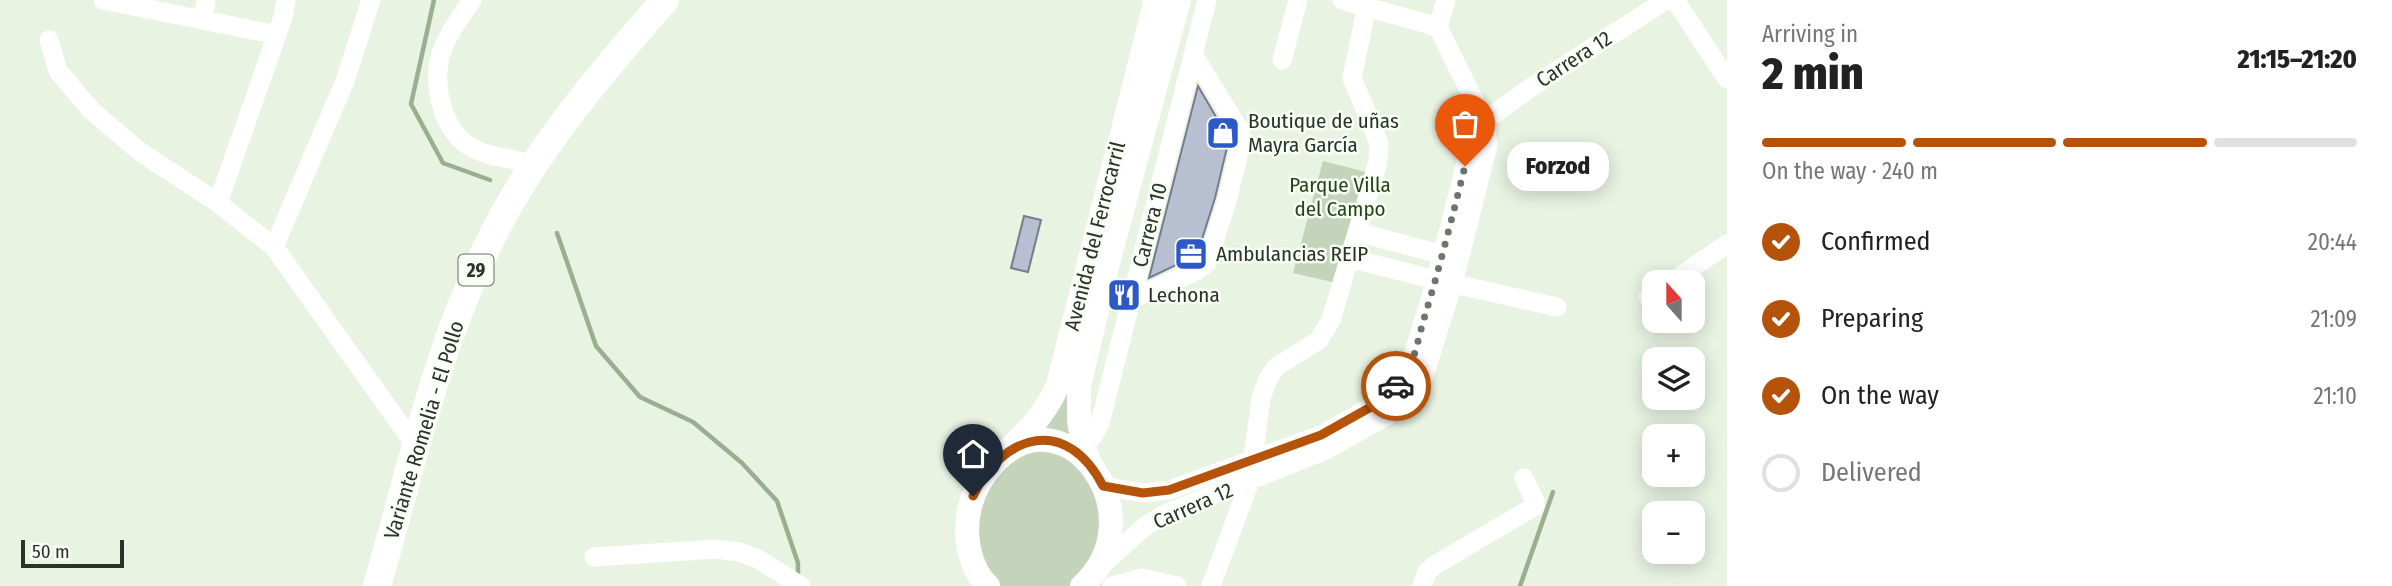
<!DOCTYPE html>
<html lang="en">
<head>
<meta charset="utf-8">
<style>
  :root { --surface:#fff; --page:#f2f2f2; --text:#222; --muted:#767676; --line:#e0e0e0; --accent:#b45309 }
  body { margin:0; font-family:"Fira Sans Condensed",sans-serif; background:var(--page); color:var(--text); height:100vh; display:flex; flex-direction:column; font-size:26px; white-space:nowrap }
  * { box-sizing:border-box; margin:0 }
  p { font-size:23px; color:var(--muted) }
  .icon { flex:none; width:38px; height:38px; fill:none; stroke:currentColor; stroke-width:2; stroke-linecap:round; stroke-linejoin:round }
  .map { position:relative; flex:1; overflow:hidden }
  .drawer { display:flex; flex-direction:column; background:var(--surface); width:665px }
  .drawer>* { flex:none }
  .needle { width:46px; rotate:339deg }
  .buttons { position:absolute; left:1642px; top:270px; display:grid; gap:14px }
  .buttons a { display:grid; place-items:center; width:63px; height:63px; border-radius:14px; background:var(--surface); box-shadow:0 4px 18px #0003; font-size:35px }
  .scale { position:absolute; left:21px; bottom:18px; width:103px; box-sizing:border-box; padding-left:7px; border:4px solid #2c312a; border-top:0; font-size:19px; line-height:24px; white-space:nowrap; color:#2c312a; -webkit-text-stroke:5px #f8fff4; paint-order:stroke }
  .pin { position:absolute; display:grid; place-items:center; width:60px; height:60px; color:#fff; margin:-72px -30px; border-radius:50% 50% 50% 0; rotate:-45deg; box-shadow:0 0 7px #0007 }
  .pin .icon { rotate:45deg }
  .courier { position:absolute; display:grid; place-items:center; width:70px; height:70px; margin:-35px; border:5px solid #b45309; border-radius:50%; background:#fff; color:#222; box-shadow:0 2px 9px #0007 }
  .bubble { position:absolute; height:49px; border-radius:21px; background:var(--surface); box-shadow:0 4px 18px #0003; font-size:23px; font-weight:800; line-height:49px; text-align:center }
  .summary em { font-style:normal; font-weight:800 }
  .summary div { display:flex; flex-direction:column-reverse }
  .summary { display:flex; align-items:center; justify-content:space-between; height:119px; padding:0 35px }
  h1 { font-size:46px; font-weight:800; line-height:52px }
  .bar { display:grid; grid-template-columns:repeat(4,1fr); gap:10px 7px; align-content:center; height:84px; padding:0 35px }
  .bar i { height:9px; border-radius:5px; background:var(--line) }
  .bar .selected { background:var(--accent) }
  .bar p { grid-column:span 4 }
  ol { padding:0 35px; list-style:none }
  li { display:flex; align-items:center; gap:21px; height:77px }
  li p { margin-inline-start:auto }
  li .icon { padding:7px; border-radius:50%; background:var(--accent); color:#fff; stroke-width:4 }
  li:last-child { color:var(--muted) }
  li i { width:38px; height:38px; border:4px solid var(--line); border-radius:50% }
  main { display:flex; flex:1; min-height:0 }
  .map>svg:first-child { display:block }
  .green { fill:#c3d4bb }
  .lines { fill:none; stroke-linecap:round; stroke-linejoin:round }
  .stream { stroke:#9aaf8f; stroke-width:4.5 }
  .building { fill:#b7bfd1; stroke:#757d8d; stroke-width:2 }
  .minor { stroke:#fff; stroke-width:19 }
  .major { stroke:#fff; stroke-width:24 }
  .highway { stroke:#fff; stroke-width:28 }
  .done { stroke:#6e756a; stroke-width:7; stroke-dasharray:0 12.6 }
  .route { stroke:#b45309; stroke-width:9 }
  .labels { text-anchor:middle; stroke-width:5; stroke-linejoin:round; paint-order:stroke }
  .shield { fill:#f8fff4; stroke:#696f67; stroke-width:2 }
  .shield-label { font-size:19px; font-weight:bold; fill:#2c312a }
  .street-label { font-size:21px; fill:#2c312a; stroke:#f8fff4 }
  .poi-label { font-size:21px; fill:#2c312a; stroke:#f8fff4; text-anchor:start }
  .park-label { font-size:21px; fill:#284415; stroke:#f8fff4 }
</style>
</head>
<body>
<main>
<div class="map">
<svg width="1727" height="586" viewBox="0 0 1727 586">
  <rect width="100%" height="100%" fill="#e8f3e2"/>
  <path class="green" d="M 1323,161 L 1374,174 L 1341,284 L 1293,273 Z
    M 1079,386 L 1109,506 L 1082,586 L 983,586 L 969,513 L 1051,401 Z"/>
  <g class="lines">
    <path class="stream" d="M 434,0 L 411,104 L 443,163 L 490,180
      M 557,233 L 596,346 L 640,397 L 693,422 L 742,463 L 777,501 L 798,563 L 798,577
      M 1520,586 L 1553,492"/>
  </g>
  <path class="building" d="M 1198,86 L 1229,139 L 1215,198 L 1197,255 L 1149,278 Z
    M 1024,216 L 1041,220 L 1028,272 L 1011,268 Z"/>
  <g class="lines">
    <path class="minor" d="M 103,0 L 277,35
      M 472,0 C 460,18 443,40 439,62 C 434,91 444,132 471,147 C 489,158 514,158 533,165
      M 1342,0 L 1438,27
      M 1675,0 L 1727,79
      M 203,19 L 206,0
      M 49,40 L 58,71 L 91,110 L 139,151 L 218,203 L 274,247 L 417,448
      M 1282,60 L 1298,0
      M 218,203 L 283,17 L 286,0
      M 1357,232 L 1443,255
      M 274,247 L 345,81 L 371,0
      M 1349,258 L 1436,280 L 1557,307
      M 1671,282 L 1727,244
      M 1648,297 L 1654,294
      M 1132,299 L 1196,271 L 1207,263 L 1227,201 L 1242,139 L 1239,129 L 1194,56
      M 1083,444 L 1093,436 L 1100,423 L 1207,0
      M 1103,486 L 1143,493 L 1169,490 L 1321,435 L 1378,403 L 1401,381 L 1411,362 L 1436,280 L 1471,143 L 1484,121 L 1536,84 L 1666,0
      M 594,557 L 716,549 L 739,552 L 758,559 L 801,586
      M 1100,567 L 1143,528 L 1164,514 L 1324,451 L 1387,416 L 1409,396 L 1425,373 L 1453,284 L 1488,145 L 1484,121 L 1438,27 L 1446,0
      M 1112,586 L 1143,578 L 1177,586
      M 1211,586 L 1250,481 L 1261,398 L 1268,379 L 1276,367 L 1319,340 L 1331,320 L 1378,162 L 1379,144 L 1375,133 L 1352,78 L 1368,0
      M 1422,586 L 1427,572 L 1435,565 L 1535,506 L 1535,501 L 1524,478"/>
    <path class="major" d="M 1003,454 C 1027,433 1045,414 1058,385 L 1156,0
      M 1090,464 L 1083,444 L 1079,421 L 1079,386 L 1111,251 L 1179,0
      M 988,586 C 969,568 964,536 969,511 C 973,492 983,474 997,460 C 1068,391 1158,516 1082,586"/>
    <path class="highway" d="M 377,586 C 411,470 436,348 491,239 C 535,150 600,74 665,0"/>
  </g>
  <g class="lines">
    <path class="done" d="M 1396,386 C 1413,370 1417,344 1423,322 C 1439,270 1452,218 1465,166"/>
    <path class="route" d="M 973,496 C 1004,432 1067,416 1103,486 L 1143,493 L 1169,490 L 1321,435 L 1378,403 L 1396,386"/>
  </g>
  <defs>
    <symbol id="shop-square" viewBox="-11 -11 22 22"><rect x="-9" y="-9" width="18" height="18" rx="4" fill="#2d58c7" stroke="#f8fff4"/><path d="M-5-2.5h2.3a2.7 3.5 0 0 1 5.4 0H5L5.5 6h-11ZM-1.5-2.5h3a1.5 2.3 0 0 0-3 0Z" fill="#fff"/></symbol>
    <symbol id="office-square" viewBox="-11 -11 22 22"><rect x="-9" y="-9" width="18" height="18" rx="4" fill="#2d58c7" stroke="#f8fff4"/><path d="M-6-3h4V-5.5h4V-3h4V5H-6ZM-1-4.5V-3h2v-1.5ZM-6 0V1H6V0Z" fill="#fff"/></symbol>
    <symbol id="restaurant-square" viewBox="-11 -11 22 22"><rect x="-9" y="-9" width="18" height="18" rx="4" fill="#2d58c7" stroke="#f8fff4"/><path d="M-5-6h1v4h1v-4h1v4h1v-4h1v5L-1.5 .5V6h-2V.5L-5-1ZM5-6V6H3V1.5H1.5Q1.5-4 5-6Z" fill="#fff"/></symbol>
  </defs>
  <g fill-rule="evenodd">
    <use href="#shop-square" x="1204" y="114" width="38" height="38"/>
    <use href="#office-square" x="1172" y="235" width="38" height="38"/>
    <use href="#restaurant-square" x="1105" y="276" width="38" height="38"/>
  </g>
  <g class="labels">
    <rect class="shield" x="458.5" y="254.5" width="35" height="31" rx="5"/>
    <g class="shield-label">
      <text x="476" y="277">29</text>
    </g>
    <g class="street-label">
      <text transform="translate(1574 59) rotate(-33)" y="7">Carrera 12</text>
      <text transform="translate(1150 225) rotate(-76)" y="7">Carrera 10</text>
      <text transform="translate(1095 236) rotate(-76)" y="7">Avenida del Ferrocarril</text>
      <text transform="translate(424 430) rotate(-73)" y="7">Variante Romelia - El Pollo</text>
      <text transform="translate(1193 506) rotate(-24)" y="7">Carrera 12</text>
    </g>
    <g class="poi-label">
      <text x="1248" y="128">Boutique de uñas<tspan x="1248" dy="24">Mayra García</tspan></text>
      <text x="1216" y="261">Ambulancias REIP</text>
      <text x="1148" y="302">Lechona</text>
    </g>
    <g class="park-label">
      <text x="1340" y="192">Parque Villa<tspan x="1340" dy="24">del Campo</tspan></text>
    </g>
  </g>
</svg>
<div class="buttons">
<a><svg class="needle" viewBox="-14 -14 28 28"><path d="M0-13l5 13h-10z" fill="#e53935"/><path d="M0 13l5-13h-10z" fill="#767676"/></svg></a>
<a><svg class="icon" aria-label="layers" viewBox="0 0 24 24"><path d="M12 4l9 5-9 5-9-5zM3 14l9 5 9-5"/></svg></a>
<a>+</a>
<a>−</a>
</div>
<div class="scale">50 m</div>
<div class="pin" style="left:1465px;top:166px;background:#ea580c"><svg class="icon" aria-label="bag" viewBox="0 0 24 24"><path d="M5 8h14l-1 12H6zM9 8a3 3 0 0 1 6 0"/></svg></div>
<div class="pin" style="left:973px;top:496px;background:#1f2937"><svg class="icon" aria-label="home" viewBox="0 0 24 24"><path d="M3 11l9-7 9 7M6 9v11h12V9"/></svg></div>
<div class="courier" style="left:1396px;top:386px"><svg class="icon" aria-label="car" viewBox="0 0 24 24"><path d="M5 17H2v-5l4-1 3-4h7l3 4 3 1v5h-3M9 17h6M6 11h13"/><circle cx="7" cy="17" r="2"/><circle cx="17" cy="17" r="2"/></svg></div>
<div class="bubble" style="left:1507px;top:142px;width:102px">Forzod</div>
</div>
<section class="drawer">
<div class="summary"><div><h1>2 min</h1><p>Arriving in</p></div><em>21:15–21:20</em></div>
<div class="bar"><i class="selected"></i><i class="selected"></i><i class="selected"></i><i></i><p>On the way · 240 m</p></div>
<ol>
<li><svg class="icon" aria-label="check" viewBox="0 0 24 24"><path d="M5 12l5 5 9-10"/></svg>Confirmed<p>20:44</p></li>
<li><svg class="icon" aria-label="check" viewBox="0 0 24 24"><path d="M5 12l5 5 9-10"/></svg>Preparing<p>21:09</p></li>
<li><svg class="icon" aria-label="check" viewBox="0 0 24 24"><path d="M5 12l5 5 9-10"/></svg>On the way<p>21:10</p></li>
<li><i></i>Delivered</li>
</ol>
</section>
</main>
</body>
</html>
